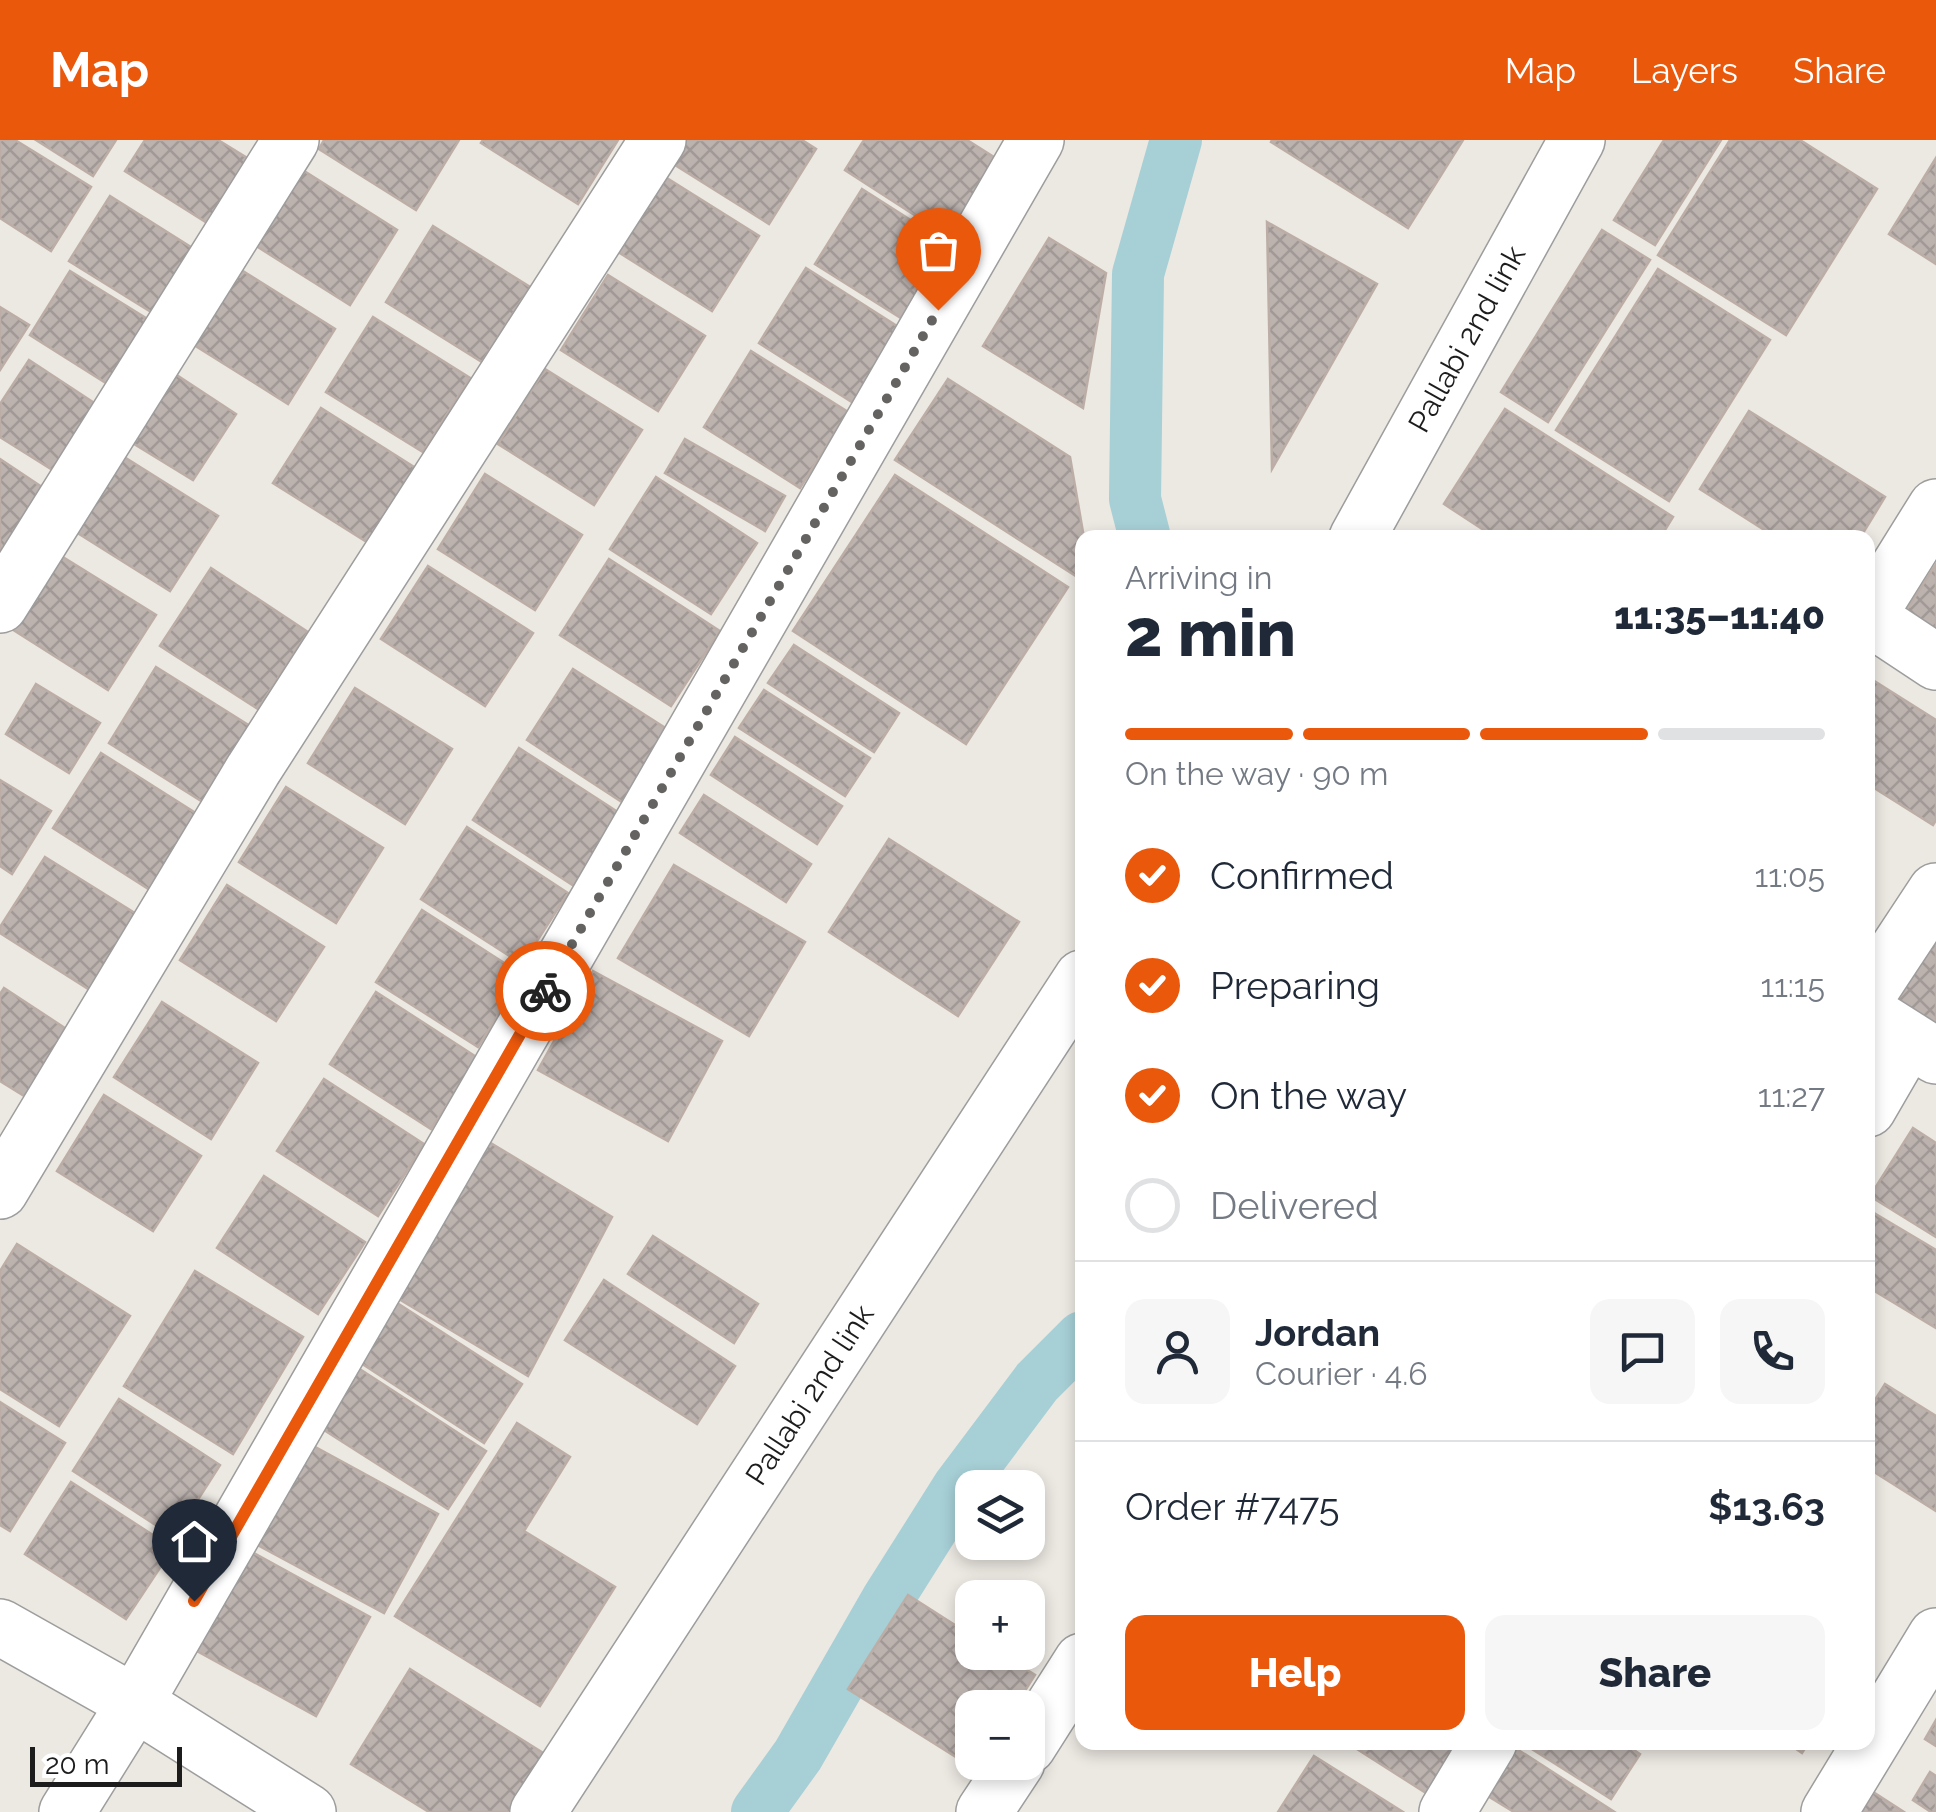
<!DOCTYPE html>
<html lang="en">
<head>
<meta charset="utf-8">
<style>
  :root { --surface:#fff; --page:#f6f6f7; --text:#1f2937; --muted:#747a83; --line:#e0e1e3; --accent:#ea580c }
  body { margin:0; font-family:Raleway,sans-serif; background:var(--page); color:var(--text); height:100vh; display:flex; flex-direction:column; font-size:38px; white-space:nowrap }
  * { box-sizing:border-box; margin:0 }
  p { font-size:32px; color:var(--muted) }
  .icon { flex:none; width:55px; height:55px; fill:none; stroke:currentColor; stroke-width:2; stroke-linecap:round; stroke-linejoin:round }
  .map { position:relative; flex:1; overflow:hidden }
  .drawer { position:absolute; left:1075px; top:390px; width:800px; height:1220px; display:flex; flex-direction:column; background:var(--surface); border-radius:20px; box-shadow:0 5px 15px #0003 }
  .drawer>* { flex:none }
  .buttons { position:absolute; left:955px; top:1330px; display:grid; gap:20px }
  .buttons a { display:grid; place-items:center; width:90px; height:90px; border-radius:20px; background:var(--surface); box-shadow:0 5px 15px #0003; font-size:50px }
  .scale { position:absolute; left:30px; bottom:25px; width:152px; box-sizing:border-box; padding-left:10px; border:5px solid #1c1c1c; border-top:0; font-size:28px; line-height:35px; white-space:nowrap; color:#1c1c1c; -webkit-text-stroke:8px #fff; paint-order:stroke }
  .pin { position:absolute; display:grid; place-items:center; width:85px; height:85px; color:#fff; margin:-102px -42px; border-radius:50% 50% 50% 0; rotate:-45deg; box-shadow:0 0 10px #0007 }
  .pin .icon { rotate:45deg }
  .courier { position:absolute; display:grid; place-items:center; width:100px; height:100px; margin:-50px; border:8px solid #ea580c; border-radius:50%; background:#fff; color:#222; box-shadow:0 2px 12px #0007 }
  .head em { font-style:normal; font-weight:800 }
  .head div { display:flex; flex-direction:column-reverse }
  .head { display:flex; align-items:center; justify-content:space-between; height:170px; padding:0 50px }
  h1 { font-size:65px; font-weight:800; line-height:75px }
  .bar { display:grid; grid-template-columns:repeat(4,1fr); gap:15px 10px; align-content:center; height:120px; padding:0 50px }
  .bar i { height:12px; border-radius:8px; background:var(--line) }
  .bar .active { background:var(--accent) }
  .bar p { grid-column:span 4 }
  .line { display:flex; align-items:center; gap:25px; padding:0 50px; border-top:2px solid var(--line) }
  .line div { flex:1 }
  .round { display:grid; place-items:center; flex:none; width:105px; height:105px; border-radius:20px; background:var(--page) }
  ol { padding:0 50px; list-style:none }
  li { display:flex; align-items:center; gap:30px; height:110px }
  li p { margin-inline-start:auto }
  li .icon { padding:10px; border-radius:50%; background:var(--accent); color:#fff; stroke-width:4 }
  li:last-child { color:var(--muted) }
  li i { width:55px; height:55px; border:5px solid var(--line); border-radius:50% }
  .primary-button { display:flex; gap:20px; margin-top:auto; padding:20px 50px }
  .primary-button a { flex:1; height:115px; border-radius:20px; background:var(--accent); color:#fff; font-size:40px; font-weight:800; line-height:115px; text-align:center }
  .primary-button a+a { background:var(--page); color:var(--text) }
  header { display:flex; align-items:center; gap:60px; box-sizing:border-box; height:140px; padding:0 50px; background:var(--accent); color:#fff }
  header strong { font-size:48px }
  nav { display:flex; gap:55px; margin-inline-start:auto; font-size:35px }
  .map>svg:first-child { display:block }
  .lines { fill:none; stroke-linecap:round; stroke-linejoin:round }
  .canal { stroke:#a6cfd6; stroke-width:52 }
  .building { fill:url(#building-cross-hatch); stroke:#bcaea6; stroke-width:2.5 }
  .street-casing { stroke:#9d9d9d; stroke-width:58 }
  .street { stroke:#fff; stroke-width:55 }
  .done { stroke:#656361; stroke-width:10; stroke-dasharray:0 18 }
  .route { stroke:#ea580c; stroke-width:12 }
  .labels { text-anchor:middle; stroke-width:9; stroke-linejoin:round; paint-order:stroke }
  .street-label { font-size:30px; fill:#1c1c1c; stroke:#fff }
</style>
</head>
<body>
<header>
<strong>Map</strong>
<nav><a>Map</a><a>Layers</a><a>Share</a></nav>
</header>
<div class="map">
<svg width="1936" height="1672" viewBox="0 0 1936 1672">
  <defs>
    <pattern id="building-cross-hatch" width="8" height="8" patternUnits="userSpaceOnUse" patternTransform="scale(2.5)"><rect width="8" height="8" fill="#bcb3af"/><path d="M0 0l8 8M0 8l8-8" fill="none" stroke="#a19996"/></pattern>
  </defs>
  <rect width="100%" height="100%" fill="#ece8e2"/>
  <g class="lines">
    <path class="canal" d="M 1145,398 L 1135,359 L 1138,134 L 1176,0
      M 757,1672 L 798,1615 L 887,1460 L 959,1346 L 1037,1242 L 1082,1197"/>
  </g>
  <path class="building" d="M 0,0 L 15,0 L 91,47 L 51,111 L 0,78 Z
    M 36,0 L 116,0 L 93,36 Z
    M 145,0 L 218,0 L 252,21 L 212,86 L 125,31 Z
    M 324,0 L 459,0 L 416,70 L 319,9 Z
    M 483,0 L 618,0 L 578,64 L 481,3 Z
    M 686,0 L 802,0 L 816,9 L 769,84 L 672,23 Z
    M 864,0 L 967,0 L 1011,28 L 961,105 L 845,30 Z
    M 1272,0 L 1463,0 L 1408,88 L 1271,2 Z
    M 1664,0 L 1721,0 L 1655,105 L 1614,80 Z
    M 1730,0 L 1800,0 L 1877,49 L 1786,195 L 1658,115 Z
    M 1936,18 L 1936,124 L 1889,94 Z
    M 301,29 L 397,90 L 350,165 L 253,104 Z
    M 662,35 L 759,96 L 712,171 L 615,110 Z
    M 862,49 L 959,111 L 912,185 L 815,124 Z
    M 110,56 L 197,111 L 156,175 L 69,121 Z
    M 1267,82 L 1377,144 L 1272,329 Z
    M 433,86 L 530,147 L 482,222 L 386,162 Z
    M 1602,90 L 1650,120 L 1548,282 L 1501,252 Z
    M 1049,98 L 1106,133 L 1083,268 L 983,206 Z
    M 238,128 L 335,189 L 288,264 L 191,203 Z
    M 806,128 L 903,190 L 855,264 L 759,203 Z
    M 1658,129 L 1770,200 L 1669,361 L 1556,290 Z
    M 70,131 L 157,185 L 117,250 L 30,195 Z
    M 608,135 L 705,196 L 658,271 L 561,210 Z
    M 0,167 L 29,185 L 0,230 Z
    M 373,177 L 470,238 L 423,312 L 326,252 Z
    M 751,211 L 848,272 L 800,348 L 704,287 Z
    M 29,220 L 102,268 L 59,334 L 0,297 L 0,264 Z
    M 163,226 L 236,274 L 193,340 L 118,294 Z
    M 545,229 L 642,290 L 594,365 L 498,304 Z
    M 948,239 L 1070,317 L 1084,398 L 1082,398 L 1082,440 L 895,320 Z
    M 321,268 L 417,329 L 370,404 L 273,343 Z
    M 1505,269 L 1673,377 L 1660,398 L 1496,398 L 1444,364 Z
    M 1749,271 L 1885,357 L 1860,398 L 1777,398 L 1700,349 Z
    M 685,299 L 785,356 L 765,391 L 665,333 Z
    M 121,315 L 218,376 L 170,451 L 73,390 Z
    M 0,319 L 48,351 L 5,416 L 0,413 Z
    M 485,334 L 582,395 L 535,470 L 438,409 Z
    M 895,335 L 1068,447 L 966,604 L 793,491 Z
    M 656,337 L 757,403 L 711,474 L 610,409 Z
    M 58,414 L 156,475 L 108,550 L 12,489 Z
    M 609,419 L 720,491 L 671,566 L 560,495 Z
    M 1936,424 L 1936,490 L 1906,471 Z
    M 428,426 L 533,493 L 485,566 L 381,499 Z
    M 211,428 L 308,492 L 258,569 L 160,506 Z
    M 794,505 L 899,573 L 874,612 L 768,543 Z
    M 156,527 L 253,588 L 206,664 L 109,603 Z
    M 573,529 L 675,594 L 628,666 L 527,600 Z
    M 1868,537 L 1936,580 L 1936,680 L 1933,685 L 1868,644 Z
    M 36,544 L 100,583 L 69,633 L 6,594 Z
    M 355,548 L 452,609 L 405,684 L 308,623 Z
    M 764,550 L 870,618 L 845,656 L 739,588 Z
    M 735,597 L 842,666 L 817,704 L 711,635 Z
    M 519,608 L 621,674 L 574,746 L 473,680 Z
    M 101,613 L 197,674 L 150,750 L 53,688 Z
    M 0,640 L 51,671 L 12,734 L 0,726 Z
    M 286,647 L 383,708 L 336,783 L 239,722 Z
    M 704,655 L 811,724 L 786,762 L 680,693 Z
    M 467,687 L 568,753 L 522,824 L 421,759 Z
    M 889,699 L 1019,782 L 958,876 L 829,792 Z
    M 45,717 L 141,777 L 93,852 L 0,793 L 0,787 Z
    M 674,725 L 805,802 L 749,896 L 618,818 Z
    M 227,745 L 324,807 L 276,881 L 180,820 Z
    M 422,770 L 523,835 L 478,907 L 376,842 Z
    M 1936,770 L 1936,887 L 1884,854 Z
    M 593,831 L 722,901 L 668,1001 L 538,930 Z
    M 4,848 L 77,896 L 34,962 L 0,941 L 0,854 Z
    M 376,852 L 478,918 L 431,989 L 330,924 Z
    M 162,862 L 258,923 L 211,999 L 114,937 Z
    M 324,939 L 424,1004 L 378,1076 L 277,1011 Z
    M 104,955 L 201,1016 L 153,1091 L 57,1031 Z
    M 1913,988 L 1936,1003 L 1936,1097 L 1870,1056 Z
    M 489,1002 L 612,1077 L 528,1236 L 394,1156 Z
    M 264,1036 L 365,1102 L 318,1174 L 217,1108 Z
    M 1874,1073 L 1936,1110 L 1936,1188 L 1868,1147 L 1868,1084 Z
    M 653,1096 L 758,1164 L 734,1203 L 628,1134 Z
    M 17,1104 L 130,1176 L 59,1286 L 0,1249 L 0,1131 Z
    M 195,1131 L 303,1197 L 233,1314 L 124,1246 Z
    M 604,1140 L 735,1226 L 697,1284 L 565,1200 Z
    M 391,1159 L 522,1244 L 484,1303 L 353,1218 Z
    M 355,1226 L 486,1311 L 448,1369 L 316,1285 Z
    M 1885,1244 L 1936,1276 L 1936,1371 L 1868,1328 L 1868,1271 Z
    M 119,1259 L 220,1325 L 174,1397 L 73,1331 Z
    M 0,1262 L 65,1303 L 10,1391 L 0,1385 Z
    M 517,1283 L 570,1317 L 524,1391 L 615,1447 L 540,1566 L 395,1476 Z
    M 308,1303 L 438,1374 L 384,1473 L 254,1403 Z
    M 71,1342 L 173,1408 L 126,1479 L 25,1414 Z
    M 241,1406 L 370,1477 L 316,1576 L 186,1505 Z
    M 908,1455 L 972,1496 L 972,1512 L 999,1512 L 1035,1535 L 1014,1568 L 972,1568 L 972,1622 L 979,1622 L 975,1629 L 848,1549 Z
    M 410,1529 L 551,1618 L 517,1672 L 429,1672 L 351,1624 Z
    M 1936,1580 L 1936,1606 L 1925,1599 Z
    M 1346,1602 L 1458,1602 L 1426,1653 Z
    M 1506,1602 L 1613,1671 L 1514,1672 L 1473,1647 Z
    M 1521,1602 L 1622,1602 L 1640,1614 L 1611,1659 Z
    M 1786,1602 L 1809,1602 L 1802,1613 Z
    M 1314,1616 L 1403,1672 L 1278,1672 Z
    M 1930,1632 L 1936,1636 L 1936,1672 L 1931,1672 L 1913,1660 Z
    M 1867,1648 L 1904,1672 L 1851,1672 Z"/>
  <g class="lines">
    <defs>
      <path id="street" d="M 1357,398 L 1577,0
        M 0,465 L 291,0
        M 1868,476 L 1936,367
        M 1868,477 L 1936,522
        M 1868,854 L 1936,751
        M 1868,873 L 1936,916
        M 1868,969 L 1908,900
        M 0,1051 L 253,630 L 658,0
        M 0,1487 L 135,1563 L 308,1672
        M 1028,1606 L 1082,1521
        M 67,1672 L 135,1563 L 1036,0
        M 538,1672 L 1082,838
        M 984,1672 L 1017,1622
        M 1447,1672 L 1489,1602
        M 1829,1672 L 1936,1496"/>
    </defs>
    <use href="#street" class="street-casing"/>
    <use href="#street" class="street"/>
  </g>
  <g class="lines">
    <path class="done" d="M 545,851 L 938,170"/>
    <path class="route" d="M 194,1461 L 545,851"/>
  </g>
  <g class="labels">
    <g class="street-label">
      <text transform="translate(1467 199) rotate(-61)" y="10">Pallabi 2nd link</text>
      <text transform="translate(810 1255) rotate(-57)" y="10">Pallabi 2nd link</text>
    </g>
  </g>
</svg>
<div class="buttons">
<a><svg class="icon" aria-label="layers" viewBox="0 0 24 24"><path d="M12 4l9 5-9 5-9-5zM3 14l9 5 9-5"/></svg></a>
<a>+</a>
<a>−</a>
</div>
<div class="scale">20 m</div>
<div class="pin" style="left:938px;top:170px;background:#ea580c"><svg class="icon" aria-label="bag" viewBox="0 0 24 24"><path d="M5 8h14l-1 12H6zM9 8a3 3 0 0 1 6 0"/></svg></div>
<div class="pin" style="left:194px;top:1461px;background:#1f2937"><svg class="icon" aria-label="home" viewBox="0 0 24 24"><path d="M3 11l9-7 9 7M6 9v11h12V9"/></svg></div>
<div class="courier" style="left:545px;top:851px"><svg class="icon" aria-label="bike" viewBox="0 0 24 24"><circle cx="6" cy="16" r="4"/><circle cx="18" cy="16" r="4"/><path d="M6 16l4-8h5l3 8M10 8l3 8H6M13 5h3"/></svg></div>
<section class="drawer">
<div class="head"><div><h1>2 min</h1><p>Arriving in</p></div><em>11:35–11:40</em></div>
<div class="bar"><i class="active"></i><i class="active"></i><i class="active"></i><i></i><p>On the way · 90 m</p></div>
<ol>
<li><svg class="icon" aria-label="check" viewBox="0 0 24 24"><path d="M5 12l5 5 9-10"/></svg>Confirmed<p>11:05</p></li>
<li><svg class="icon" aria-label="check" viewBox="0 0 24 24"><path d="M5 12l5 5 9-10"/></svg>Preparing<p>11:15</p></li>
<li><svg class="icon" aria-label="check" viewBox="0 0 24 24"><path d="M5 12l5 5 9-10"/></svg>On the way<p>11:27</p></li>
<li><i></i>Delivered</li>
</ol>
<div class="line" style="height:180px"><a class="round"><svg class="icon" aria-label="person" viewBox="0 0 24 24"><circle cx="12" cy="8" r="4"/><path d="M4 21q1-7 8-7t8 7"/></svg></a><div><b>Jordan</b><p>Courier · 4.6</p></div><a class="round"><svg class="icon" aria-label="chat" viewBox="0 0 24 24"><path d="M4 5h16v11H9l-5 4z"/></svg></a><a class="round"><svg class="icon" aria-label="phone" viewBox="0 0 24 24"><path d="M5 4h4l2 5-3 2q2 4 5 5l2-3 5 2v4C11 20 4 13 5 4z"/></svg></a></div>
<div class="line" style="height:130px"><div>Order #7475</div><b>$13.63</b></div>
<div class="primary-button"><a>Help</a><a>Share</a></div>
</section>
</div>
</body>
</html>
